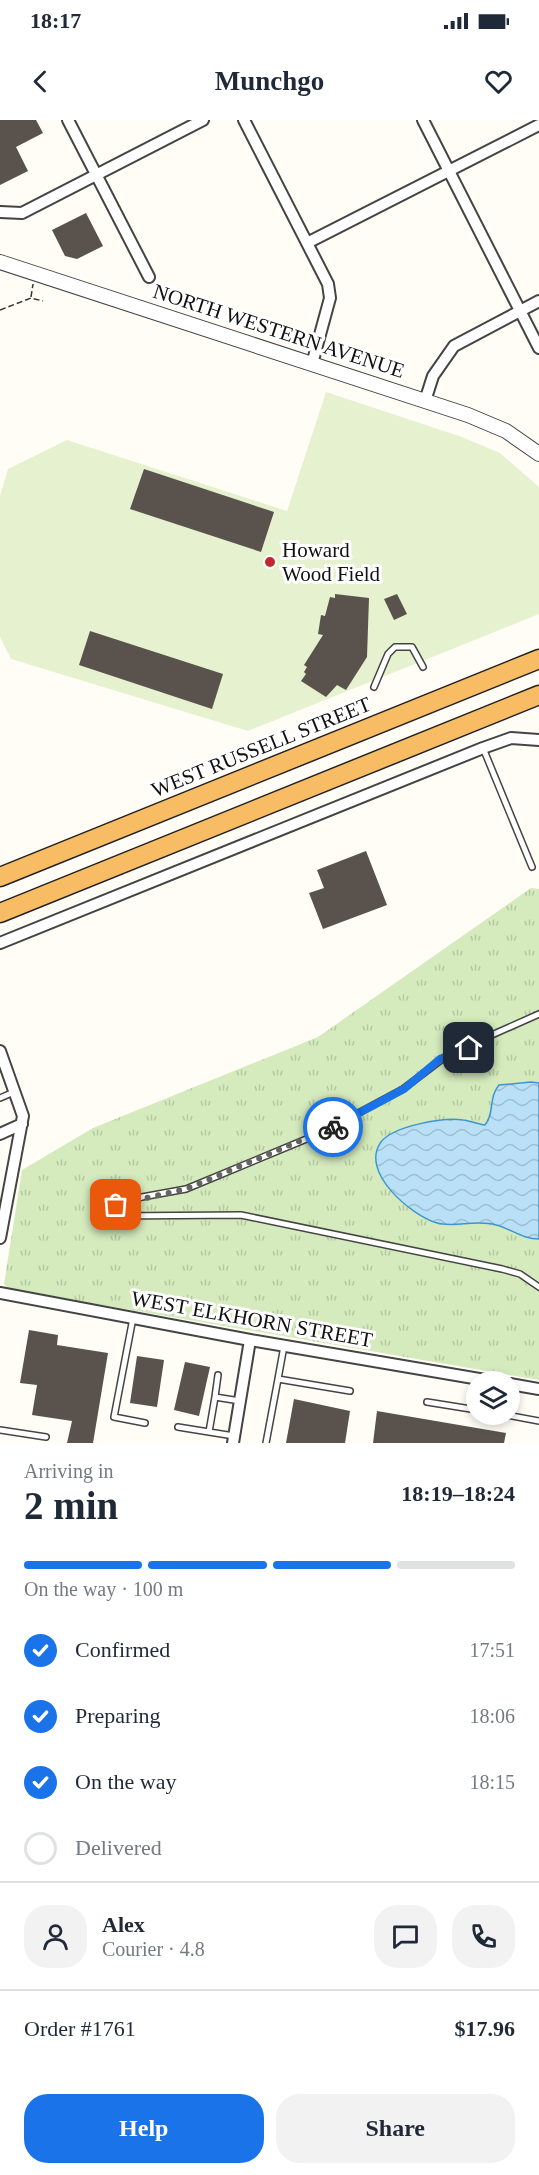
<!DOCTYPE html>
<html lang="en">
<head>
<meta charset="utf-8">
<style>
  :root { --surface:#fff; --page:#f2f2f3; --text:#1f2937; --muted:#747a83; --line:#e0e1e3; --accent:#1a73e8 }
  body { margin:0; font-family:"Times New Roman",serif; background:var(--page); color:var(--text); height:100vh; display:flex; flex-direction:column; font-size:22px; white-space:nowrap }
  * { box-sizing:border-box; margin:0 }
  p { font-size:20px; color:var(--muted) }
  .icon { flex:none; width:33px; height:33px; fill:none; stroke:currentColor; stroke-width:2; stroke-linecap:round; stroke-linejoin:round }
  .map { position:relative; height:1323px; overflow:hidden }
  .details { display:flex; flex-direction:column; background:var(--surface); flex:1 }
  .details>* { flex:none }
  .tools { position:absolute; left:466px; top:1251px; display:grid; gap:12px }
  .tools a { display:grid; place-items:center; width:54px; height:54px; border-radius:50%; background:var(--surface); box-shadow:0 3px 9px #0003; font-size:30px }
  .pin { position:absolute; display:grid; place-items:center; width:51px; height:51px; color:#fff; margin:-26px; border-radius:12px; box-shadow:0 3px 9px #0006 }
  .courier { position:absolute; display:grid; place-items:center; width:60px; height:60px; margin:-30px; border:4px solid #1a73e8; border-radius:50%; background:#fff; color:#222; box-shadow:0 2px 8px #0007 }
  .headline em { font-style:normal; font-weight:800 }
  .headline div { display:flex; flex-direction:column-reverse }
  .headline { display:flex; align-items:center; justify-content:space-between; height:102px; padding:0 24px }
  h1 { font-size:39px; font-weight:800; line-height:45px }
  .bar { display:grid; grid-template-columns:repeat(4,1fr); gap:9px 6px; align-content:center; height:72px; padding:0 24px }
  .bar i { height:8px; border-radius:4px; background:var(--line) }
  .bar .on { background:var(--accent) }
  .bar p { grid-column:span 4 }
  .line { display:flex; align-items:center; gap:15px; padding:0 24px; border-top:2px solid var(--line) }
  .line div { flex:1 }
  .round { display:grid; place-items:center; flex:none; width:63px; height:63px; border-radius:24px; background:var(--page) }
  ol { padding:0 24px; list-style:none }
  li { display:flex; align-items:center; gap:18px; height:66px }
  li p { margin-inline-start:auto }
  li .icon { padding:6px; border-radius:50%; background:var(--accent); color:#fff; stroke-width:4 }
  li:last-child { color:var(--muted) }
  li i { width:33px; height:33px; border:3px solid var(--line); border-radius:50% }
  .button { display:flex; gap:12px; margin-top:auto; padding:12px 24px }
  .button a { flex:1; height:69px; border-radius:24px; background:var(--accent); color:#fff; font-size:24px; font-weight:800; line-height:69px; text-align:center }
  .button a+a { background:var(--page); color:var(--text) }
  .status { display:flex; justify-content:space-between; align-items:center; height:42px; padding:0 30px; background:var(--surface); direction:ltr }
  .status svg { height:16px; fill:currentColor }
  header { display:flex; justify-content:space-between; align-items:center; height:78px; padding:0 24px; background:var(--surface); font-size:27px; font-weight:800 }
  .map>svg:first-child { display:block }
  .grass { fill:url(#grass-tufts) }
  .pitch { fill:#e6f2cf }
  .water { fill:url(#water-waves); stroke:#3f96cf; stroke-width:1.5 }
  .building { fill:#5a524d }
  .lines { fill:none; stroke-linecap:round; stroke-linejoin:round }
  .service-casing { stroke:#444; stroke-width:8 }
  .minor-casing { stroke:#444; stroke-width:14 }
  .tertiary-casing { stroke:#444; stroke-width:16 }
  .trunk-casing { stroke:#222; stroke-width:21 }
  .path { stroke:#333; stroke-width:1.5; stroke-dasharray:6 3; stroke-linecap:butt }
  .service { stroke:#fff; stroke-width:5 }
  .minor { stroke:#fff; stroke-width:10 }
  .tertiary { stroke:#fff; stroke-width:14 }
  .trunk { stroke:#f7bc64; stroke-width:18 }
  .done { stroke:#646461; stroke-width:6; stroke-dasharray:0 10.8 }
  .route { stroke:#1a73e8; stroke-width:8 }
  .poi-dot { fill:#c4262e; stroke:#fff; stroke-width:2 }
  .labels { text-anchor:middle; stroke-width:6; stroke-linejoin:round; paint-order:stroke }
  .street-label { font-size:21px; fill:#111; stroke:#fff }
  .poi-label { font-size:21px; fill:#111; stroke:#fff; text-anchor:start }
</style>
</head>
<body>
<div class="status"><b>18:17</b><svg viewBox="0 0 49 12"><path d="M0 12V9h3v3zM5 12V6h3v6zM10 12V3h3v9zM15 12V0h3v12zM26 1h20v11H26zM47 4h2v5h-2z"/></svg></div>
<header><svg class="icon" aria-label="back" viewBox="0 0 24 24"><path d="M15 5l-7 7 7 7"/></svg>Munchgo<svg class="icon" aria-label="heart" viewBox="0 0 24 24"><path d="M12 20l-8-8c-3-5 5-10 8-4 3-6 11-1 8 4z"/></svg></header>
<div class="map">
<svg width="539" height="1323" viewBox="0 0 539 1323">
  <defs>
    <pattern id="grass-tufts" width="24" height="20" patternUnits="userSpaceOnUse" patternTransform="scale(1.5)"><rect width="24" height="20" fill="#d5ebbd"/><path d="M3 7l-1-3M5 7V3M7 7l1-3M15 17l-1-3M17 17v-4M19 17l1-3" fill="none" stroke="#b6c8a1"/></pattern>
    <pattern id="water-waves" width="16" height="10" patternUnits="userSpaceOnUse" patternTransform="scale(1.5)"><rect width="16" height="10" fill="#b9e0f7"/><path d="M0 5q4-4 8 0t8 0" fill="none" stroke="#9ebfd3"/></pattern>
  </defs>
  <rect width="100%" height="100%" fill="#fffdf5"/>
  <path class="grass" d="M 531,768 L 539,769 L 539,1260 L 67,1179 L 8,1168 L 4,1164 L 22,1050 L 93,1008 L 318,917 Z"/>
  <path class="pitch" d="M 326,272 L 462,317 L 500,333 L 539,367 L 539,494 L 248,611 L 11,539 L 0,517 L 0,376 L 8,349 L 67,320 L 287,391 Z"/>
  <path class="water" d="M 531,962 L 539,963 L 539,1119 C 522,1119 512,1109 496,1105 C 477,1099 453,1108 437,1103 C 412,1096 359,1052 381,1022 C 393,1006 444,997 463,1000 C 471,1001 478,1004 485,1005 C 495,993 488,978 499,965 Z"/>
  <path class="building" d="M 0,0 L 36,0 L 43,13 L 16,27 L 28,51 L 0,65 Z
    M 86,93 L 103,126 L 77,139 L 65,136 L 52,110 Z
    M 144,349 L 274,392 L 261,432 L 130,389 Z
    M 335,474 L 369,478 L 367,537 L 346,570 L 337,565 L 326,577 L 301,561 L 306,554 L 304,552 L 307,547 L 304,545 L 323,515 L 318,514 L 321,495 L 325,496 L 330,477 L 335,478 Z
    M 397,474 L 407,494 L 394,500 L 384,479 Z
    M 90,511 L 223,554 L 212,589 L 79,545 Z
    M 366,731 L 387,785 L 323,809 L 309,773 L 324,768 L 317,750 Z
    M 29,1210 L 58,1215 L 57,1225 L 108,1233 L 93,1323 L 67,1323 L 72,1301 L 32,1295 L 37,1265 L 20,1263 Z
    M 137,1236 L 164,1240 L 157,1287 L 130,1283 Z
    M 185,1242 L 210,1247 L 199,1296 L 174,1290 Z
    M 294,1279 L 350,1291 L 345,1323 L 286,1323 Z
    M 377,1291 L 506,1313 L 504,1323 L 373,1323 Z"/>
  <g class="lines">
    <defs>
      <path id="service" d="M 374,567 L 388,534 L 395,527 L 412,527 L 423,547
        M 483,628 L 532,747
        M 539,894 L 449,934 L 403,969 L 321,1013 L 186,1069 L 142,1077 L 115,1085 L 108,1092 L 112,1096 L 241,1095 L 502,1149 L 520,1154 L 539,1167
        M 0,978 L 14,972
        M 133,1198 L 114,1297 L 145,1303
        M 278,1259 L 284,1226
        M 215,1277 L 218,1255
        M 427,1282 L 477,1290
        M 501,1294 L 539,1301
        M 178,1307 L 209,1312 L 215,1277 L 240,1281
        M 0,1310 L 46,1317
        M 209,1312 L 234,1316
        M 266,1323 L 278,1259 L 350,1271"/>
      <path id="minor" d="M 68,0 L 149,157
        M 244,0 L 328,164 L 330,178 L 312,244
        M 423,0 L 539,228
        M 0,92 L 22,93 L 203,0
        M 307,123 L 539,5
        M 425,281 L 433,256 L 454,226 L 539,181
        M 0,823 L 483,628 L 511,618 L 539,620
        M 0,931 L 23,996 L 0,1118
        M 0,1014 L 22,1004
        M 0,1173 L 250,1220 L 497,1262
        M 510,1264 L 539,1269
        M 233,1323 L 250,1220"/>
      <path id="tertiary" d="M 0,142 L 468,295 L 506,311 L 539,334"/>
      <path id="trunk" d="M 0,757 L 539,539
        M 0,793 L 539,575"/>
    </defs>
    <use href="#service" class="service-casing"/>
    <use href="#minor" class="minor-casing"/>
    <use href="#tertiary" class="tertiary-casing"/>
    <use href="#trunk" class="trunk-casing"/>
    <path class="path" d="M 31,177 L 33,164
      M 0,190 L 31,178 L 43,181"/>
    <use href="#service" class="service"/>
    <use href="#minor" class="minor"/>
    <use href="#tertiary" class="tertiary"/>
    <use href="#trunk" class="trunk"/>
  </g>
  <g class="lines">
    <path class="done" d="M 116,1085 L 186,1069 L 333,1007"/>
    <path class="route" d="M 333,1007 L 404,969 L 440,939 L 469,928"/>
  </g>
  <circle class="poi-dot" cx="270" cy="442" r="6"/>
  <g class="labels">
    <g class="street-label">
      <text transform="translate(279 211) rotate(18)" y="7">NORTH WESTERN AVENUE</text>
      <text transform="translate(261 627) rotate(-22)" y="7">WEST RUSSELL STREET</text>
      <text transform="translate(252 1199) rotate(10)" y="7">WEST ELKHORN STREET</text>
    </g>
    <g class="poi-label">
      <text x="282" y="437">Howard<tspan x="282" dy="24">Wood Field</tspan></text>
    </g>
  </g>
</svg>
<div class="tools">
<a><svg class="icon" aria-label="layers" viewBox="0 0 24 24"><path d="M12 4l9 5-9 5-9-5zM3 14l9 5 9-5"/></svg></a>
</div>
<div class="pin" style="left:116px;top:1085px;background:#ea580c"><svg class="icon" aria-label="bag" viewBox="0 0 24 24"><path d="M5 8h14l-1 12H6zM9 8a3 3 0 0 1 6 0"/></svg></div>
<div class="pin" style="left:469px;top:928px;background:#1f2937"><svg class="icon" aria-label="home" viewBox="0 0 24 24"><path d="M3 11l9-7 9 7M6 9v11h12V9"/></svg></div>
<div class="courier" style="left:333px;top:1007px"><svg class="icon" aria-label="bike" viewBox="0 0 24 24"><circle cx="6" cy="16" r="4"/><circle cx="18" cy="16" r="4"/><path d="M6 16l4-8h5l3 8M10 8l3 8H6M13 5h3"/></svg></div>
</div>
<section class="details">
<div class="headline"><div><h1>2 min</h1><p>Arriving in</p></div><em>18:19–18:24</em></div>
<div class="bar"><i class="on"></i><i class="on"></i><i class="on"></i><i></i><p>On the way · 100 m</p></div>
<ol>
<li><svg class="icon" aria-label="check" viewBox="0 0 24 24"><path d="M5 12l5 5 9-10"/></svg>Confirmed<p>17:51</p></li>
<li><svg class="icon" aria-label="check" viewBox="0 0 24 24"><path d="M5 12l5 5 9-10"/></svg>Preparing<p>18:06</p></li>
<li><svg class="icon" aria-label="check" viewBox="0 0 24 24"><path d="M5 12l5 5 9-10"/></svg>On the way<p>18:15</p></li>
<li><i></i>Delivered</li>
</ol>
<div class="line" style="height:108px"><a class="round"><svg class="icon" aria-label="person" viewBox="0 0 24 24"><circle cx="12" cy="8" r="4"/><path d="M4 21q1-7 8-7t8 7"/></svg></a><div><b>Alex</b><p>Courier · 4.8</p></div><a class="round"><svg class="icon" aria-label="chat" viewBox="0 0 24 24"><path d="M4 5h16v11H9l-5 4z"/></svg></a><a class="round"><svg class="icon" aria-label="phone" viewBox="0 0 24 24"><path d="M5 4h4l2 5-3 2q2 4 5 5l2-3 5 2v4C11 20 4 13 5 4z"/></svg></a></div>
<div class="line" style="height:78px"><div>Order #1761</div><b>$17.96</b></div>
<div class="button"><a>Help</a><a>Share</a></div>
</section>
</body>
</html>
